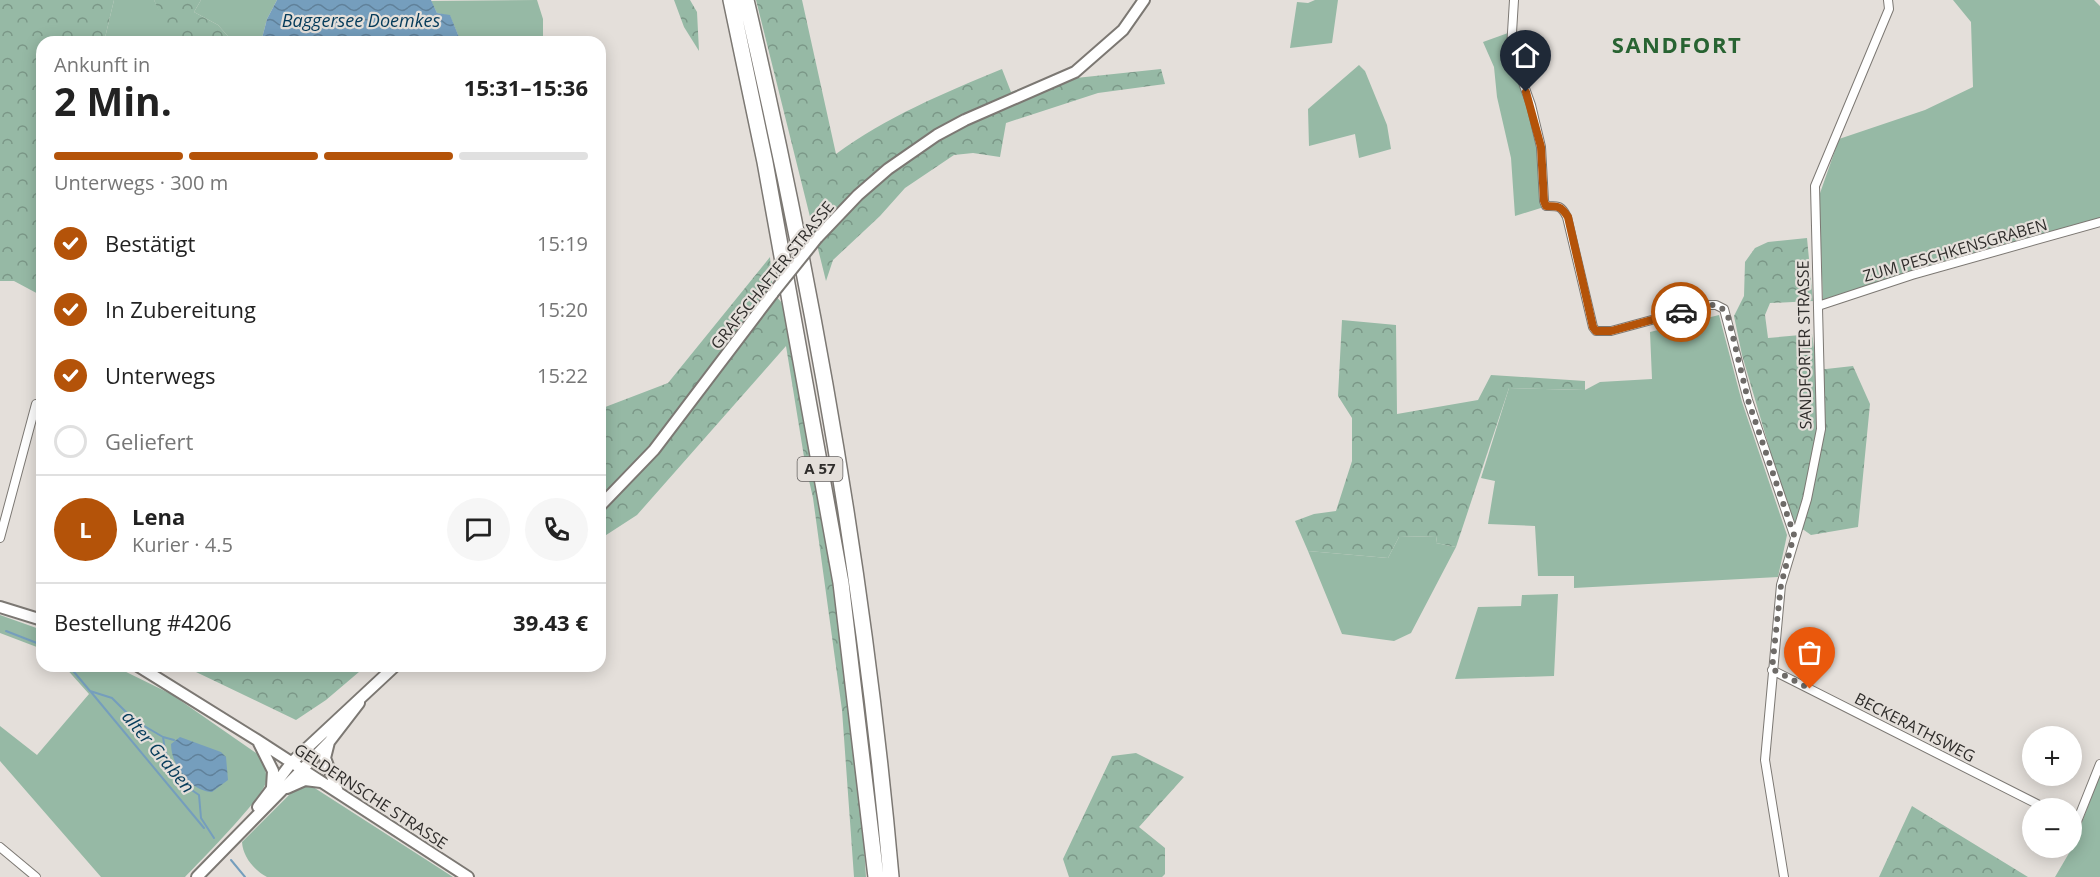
<!DOCTYPE html>
<html lang="de">
<head>
<meta charset="utf-8">
<style>
  :root { --surface:#fff; --page:#f6f6f6; --text:#222; --muted:#767676; --line:#e0e0e0; --accent:#b45309 }
  body { margin:0; font-family:"Open Sans",sans-serif; background:var(--page); color:var(--text); height:100vh; display:flex; flex-direction:column; font-size:22px; white-space:nowrap }
  * { box-sizing:border-box; margin:0 }
  p { font-size:20px; color:var(--muted) }
  .icon { flex:none; width:33px; height:33px; fill:none; stroke:currentColor; stroke-width:2; stroke-linecap:round; stroke-linejoin:round }
  .map { position:relative; flex:1; overflow:hidden }
  .details { position:absolute; left:36px; top:36px; width:570px; height:636px; display:flex; flex-direction:column; background:var(--surface); border-radius:18px; box-shadow:0 3px 15px #0003 }
  .details>* { flex:none }
  .fabs { position:absolute; left:2022px; top:726px; display:grid; gap:12px }
  .fabs a { display:grid; place-items:center; width:60px; height:60px; border-radius:50%; background:var(--surface); box-shadow:0 3px 15px #0003; font-size:30px }
  .pin { position:absolute; display:grid; place-items:center; width:51px; height:51px; color:#fff; margin:-62px -26px; border-radius:50% 50% 50% 0; rotate:-45deg; box-shadow:0 0 6px #0007 }
  .pin .icon { rotate:45deg }
  .courier { position:absolute; display:grid; place-items:center; width:60px; height:60px; margin:-30px; border:4px solid #b45309; border-radius:50%; background:#fff; color:#222; box-shadow:0 2px 8px #0007 }
  .overview em { font-style:normal; font-weight:700 }
  .overview div { display:flex; flex-direction:column-reverse }
  .overview { display:flex; align-items:center; justify-content:space-between; height:102px; padding:0 18px }
  h1 { font-size:39px; font-weight:700; line-height:45px }
  .bar { display:grid; grid-template-columns:repeat(4,1fr); gap:9px 6px; align-content:center; height:72px; padding:0 18px }
  .bar i { height:8px; border-radius:4px; background:var(--line) }
  .bar .on { background:var(--accent) }
  .bar p { grid-column:span 4 }
  .line { display:flex; align-items:center; gap:15px; padding:0 18px; border-top:2px solid var(--line) }
  .line div { flex:1 }
  .round { display:grid; place-items:center; flex:none; width:63px; height:63px; border-radius:32px; background:var(--page) }
  ol { padding:0 18px; list-style:none }
  li { display:flex; align-items:center; gap:18px; height:66px }
  li p { margin-inline-start:auto }
  li .icon { padding:6px; border-radius:50%; background:var(--accent); color:#fff; stroke-width:4 }
  li:last-child { color:var(--muted) }
  li i { width:33px; height:33px; border:3px solid var(--line); border-radius:50% }
  .map>svg:first-child { display:block }
  .grass { fill:#96b9a5 }
  .forest { fill:url(#forest-crowns) }
  .water { fill:url(#water-waves) }
  .lines { fill:none; stroke-linecap:round; stroke-linejoin:round }
  .stream { stroke:#759ebd; stroke-width:2 }
  .street-casing { stroke:#7c7873; stroke-width:10 }
  .secondary-casing { stroke:#7c7873; stroke-width:14 }
  .highway-casing { stroke:#7c7873; stroke-width:18 }
  .street { stroke:#fff; stroke-width:8 }
  .secondary { stroke:#fff; stroke-width:10 }
  .highway { stroke:#fff; stroke-width:15 }
  .secondary-bridge-casing { stroke:#7c7873; stroke-width:14; stroke-linecap:butt }
  .secondary-bridge { stroke:#fff; stroke-width:10 }
  .done { stroke:#6e6b68; stroke-width:6; stroke-dasharray:0 10.8 }
  .route { stroke:#b45309; stroke-width:8 }
  .labels { text-anchor:middle; stroke-width:4.5; stroke-linejoin:round; paint-order:stroke }
  .shield { fill:#e4dfda; stroke:#656260; stroke-width:1.5 }
  .shield-label { font-size:15px; font-weight:bold; fill:#2f2d2b }
  .street-label { font-size:16px; fill:#2f2d2b; stroke:#e4dfda }
  .water-label { font-size:18px; font-style:italic; fill:#053b5a; stroke:#e4dfda }
  .district-label { font-size:22px; font-weight:bold; letter-spacing:1.5px; fill:#286332; stroke:#e4dfda }
</style>
</head>
<body>
<div class="map">
<svg width="2100" height="877" viewBox="0 0 2100 877">
  <defs>
    <pattern id="forest-crowns" width="20" height="18" patternUnits="userSpaceOnUse" patternTransform="scale(1.5)"><rect width="20" height="18" fill="#96b9a5"/><path d="M2 6a3 3 0 1 1 6 0M12 15a3 3 0 1 1 6 0" fill="none" stroke="#7b9787"/></pattern>
    <pattern id="water-waves" width="16" height="10" patternUnits="userSpaceOnUse" patternTransform="scale(1.5)"><rect width="16" height="10" fill="#759ebd"/><path d="M0 5q4-4 8 0t8 0" fill="none" stroke="#60819a"/></pattern>
  </defs>
  <rect width="100%" height="100%" fill="#e4dfda"/>
  <path class="grass" d="M 114,0 L 154,0 L 175,42 L 104,42 Z
    M 201,0 L 277,0 L 267,19 L 261,42 L 233,42 L 218,25 L 194,12 Z
    M 537,0 L 543,19 L 543,42 L 461,42 L 450,16 L 437,13 L 431,1 Z
    M 1315,0 L 1338,0 L 1332,43 L 1290,48 L 1297,2 L 1308,3 Z
    M 1953,0 L 2094,0 L 2100,6 L 2100,218 L 1823,301 L 1819,196 L 1839,139 L 1925,110 L 1973,87 L 1971,22 Z
    M 1508,33 L 1509,50 L 1538,141 L 1544,207 L 1515,216 L 1511,158 L 1497,97 L 1494,67 L 1483,42 Z
    M 1359,65 L 1365,71 L 1387,125 L 1391,149 L 1359,158 L 1355,134 L 1309,146 L 1308,109 Z
    M 1719,315 L 1742,402 L 1787,535 L 1778,577 L 1574,588 L 1574,576 L 1538,576 L 1535,526 L 1488,524 L 1495,481 L 1481,478 L 1509,388 L 1585,390 L 1600,382 L 1652,379 L 1650,332 Z
    M 1437,536 L 1436,543 L 1456,547 L 1411,633 L 1394,641 L 1342,634 L 1308,551 L 1388,558 L 1399,537 Z
    M 1558,594 L 1554,676 L 1455,679 L 1478,607 L 1521,606 L 1522,595 Z
    M 0,615 L 42,630 L 42,649 L 0,633 Z
    M 64,666 L 114,666 L 171,694 L 259,755 C 264,764 267,771 266,782 C 263,798 199,862 185,877 L 101,877 L 0,761 L 0,726 L 37,755 L 89,694 Z
    M 2100,775 L 2100,877 L 2055,877 L 2072,848 Z
    M 299,785 L 310,785 L 453,877 L 267,877 C 254,870 243,857 242,842 Z"/>
  <path class="forest" d="M 0,0 L 114,0 L 104,42 L 42,42 L 42,296 L 14,281 L 0,281 Z
    M 154,0 L 201,0 L 194,12 L 218,25 L 233,42 L 172,42 Z
    M 674,0 L 690,0 L 697,12 L 699,51 L 684,27 Z
    M 756,0 L 802,0 L 836,154 C 886,117 944,93 1002,69 L 1011,92 L 1038,82 L 1161,69 L 1165,84 L 1098,93 L 1006,123 L 1000,157 L 973,153 L 954,155 L 905,188 L 880,216 L 833,260 L 826,281 Z
    M 1807,238 L 1813,301 L 1770,303 L 1765,315 L 1768,338 L 1812,334 L 1817,370 L 1853,366 L 1870,404 L 1858,527 L 1811,535 L 1794,523 L 1786,505 L 1742,355 L 1734,316 L 1744,296 L 1745,262 L 1755,248 L 1768,242 Z
    M 770,257 L 773,293 L 793,315 L 820,455 L 858,753 L 866,877 L 854,877 L 842,710 L 813,498 L 805,463 L 786,346 L 637,515 L 600,539 L 600,409 L 668,383 Z
    M 1342,320 L 1396,325 L 1397,414 L 1478,400 L 1491,375 L 1585,381 L 1585,390 L 1509,388 L 1456,547 L 1436,543 L 1437,536 L 1399,537 L 1388,558 L 1308,551 L 1295,521 L 1314,514 L 1336,511 L 1352,461 L 1352,418 L 1338,396 Z
    M 204,666 L 366,666 L 326,700 L 296,720 L 196,672 Z
    M 1136,753 L 1184,777 L 1139,827 L 1165,848 L 1165,874 L 1162,877 L 1069,877 L 1063,859 L 1112,756 Z
    M 1912,806 L 2028,877 L 1879,877 Z"/>
  <path class="water" d="M 277,0 L 431,0 L 437,13 L 450,15 L 461,42 L 261,42 L 267,19 Z
    M 180,737 L 221,752 L 226,757 L 228,780 L 212,792 C 190,791 171,765 171,744 Z"/>
  <g class="lines">
    <path class="stream" d="M 6,631 L 42,645
      M 69,666 L 90,691 L 112,698 L 134,720 L 163,737 C 166,763 176,781 199,795 L 201,818 L 214,838
      M 91,692 L 204,828
      M 163,737 L 174,740
      M 231,860 L 245,877"/>
    <defs>
      <path id="street" d="M 1514,0 L 1511,49 L 1531,105 L 1541,147 L 1544,201 L 1546,206 C 1558,206 1561,205 1567,217 L 1593,327 L 1596,331 L 1611,331 L 1707,305 L 1716,305 L 1724,309 L 1748,400 L 1794,535
        M 1818,306 L 1912,275 L 2100,222
        M 0,538 L 36,404
        M 1772,670 L 2045,808
        M 2072,822 L 2076,824 L 2100,764
        M 0,847 L 36,877
        M 1784,877 L 1765,760 L 1781,585 L 1807,499 L 1821,429 L 1815,186 L 1889,9 L 1888,0"/>
      <path id="secondary" d="M 817,238 L 858,195 L 888,169 L 937,135 L 965,120 L 1075,72 L 1123,30 L 1144,0
        M 600,506 L 654,450 L 773,293
        M 0,607 L 42,620
        M 138,666 L 257,740 L 468,877
        M 329,742 L 325,758 L 338,792
        M 259,743 L 273,771 L 272,787
        M 287,788 L 305,780 L 321,782
        M 258,807 L 292,762 L 395,666
        M 197,877 L 329,742 L 359,703"/>
      <path id="highway" d="M 731,0 L 765,162 L 841,583 L 876,877
        M 746,0 C 813,288 865,582 891,877"/>
    </defs>
    <use href="#street" class="street-casing"/>
    <use href="#secondary" class="secondary-casing"/>
    <use href="#highway" class="highway-casing"/>
    <use href="#street" class="street"/>
    <use href="#secondary" class="secondary"/>
    <use href="#highway" class="highway"/>
    <defs>
      <path id="secondary-bridge" d="M 773,293 L 817,238"/>
    </defs>
    <use href="#secondary-bridge" class="secondary-bridge-casing"/>
    <use href="#secondary-bridge" class="secondary-bridge"/>
  </g>
  <g class="lines">
    <path class="done" d="M 1681,312 C 1698,307 1718,297 1728,316 L 1748,400 L 1794,535 L 1781,585 L 1772,669 L 1810,689"/>
    <path class="route" d="M 1526,92 L 1541,147 L 1544,201 L 1546,206 C 1558,206 1561,206 1568,217 L 1593,327 L 1596,331 L 1611,331 L 1681,312"/>
  </g>
  <g class="labels">
    <rect class="shield" x="797.5" y="457" width="45" height="24" rx="4.5"/>
    <g class="shield-label">
      <text x="820" y="474">A 57</text>
    </g>
    <g class="street-label">
      <text transform="translate(1955 250) rotate(-16)" y="6">ZUM PESCHKENSGRABEN</text>
      <text transform="translate(772 275) rotate(-51)" y="6">GRAFSCHAFTER STRASSE</text>
      <text transform="translate(1804 345) rotate(-91)" y="6">SANDFORTER STRASSE</text>
      <text transform="translate(1915 727) rotate(27)" y="6">BECKERATHSWEG</text>
      <text transform="translate(371 796) rotate(33)" y="6">GELDERNSCHE STRASSE</text>
    </g>
    <g class="water-label">
      <text x="361" y="27">Baggersee Doemkes</text>
      <text transform="translate(158 752) rotate(50)" y="6">alter Graben</text>
    </g>
    <g class="district-label">
      <text x="1677" y="53">SANDFORT</text>
    </g>
  </g>
</svg>
<div class="fabs">
<a>+</a>
<a>−</a>
</div>
<div class="pin" style="left:1810px;top:689px;background:#ea580c"><svg class="icon" aria-label="bag" viewBox="0 0 24 24"><path d="M5 8h14l-1 12H6zM9 8a3 3 0 0 1 6 0"/></svg></div>
<div class="pin" style="left:1526px;top:92px;background:#1f2937"><svg class="icon" aria-label="home" viewBox="0 0 24 24"><path d="M3 11l9-7 9 7M6 9v11h12V9"/></svg></div>
<div class="courier" style="left:1681px;top:312px"><svg class="icon" aria-label="car" viewBox="0 0 24 24"><path d="M5 17H2v-5l4-1 3-4h7l3 4 3 1v5h-3M9 17h6M6 11h13"/><circle cx="7" cy="17" r="2"/><circle cx="17" cy="17" r="2"/></svg></div>
<section class="details">
<div class="overview"><div><h1>2 Min.</h1><p>Ankunft in</p></div><em>15:31–15:36</em></div>
<div class="bar"><i class="on"></i><i class="on"></i><i class="on"></i><i></i><p>Unterwegs · 300 m</p></div>
<ol>
<li><svg class="icon" aria-label="check" viewBox="0 0 24 24"><path d="M5 12l5 5 9-10"/></svg>Bestätigt<p>15:19</p></li>
<li><svg class="icon" aria-label="check" viewBox="0 0 24 24"><path d="M5 12l5 5 9-10"/></svg>In Zubereitung<p>15:20</p></li>
<li><svg class="icon" aria-label="check" viewBox="0 0 24 24"><path d="M5 12l5 5 9-10"/></svg>Unterwegs<p>15:22</p></li>
<li><i></i>Geliefert</li>
</ol>
<div class="line" style="height:108px"><b class="round" style="background:var(--accent);color:#fff">L</b><div><b>Lena</b><p>Kurier · 4.5</p></div><a class="round"><svg class="icon" aria-label="chat" viewBox="0 0 24 24"><path d="M4 5h16v11H9l-5 4z"/></svg></a><a class="round"><svg class="icon" aria-label="phone" viewBox="0 0 24 24"><path d="M5 4h4l2 5-3 2q2 4 5 5l2-3 5 2v4C11 20 4 13 5 4z"/></svg></a></div>
<div class="line" style="height:78px"><div>Bestellung #4206</div><b>39.43 €</b></div>
</section>
</div>
</body>
</html>
